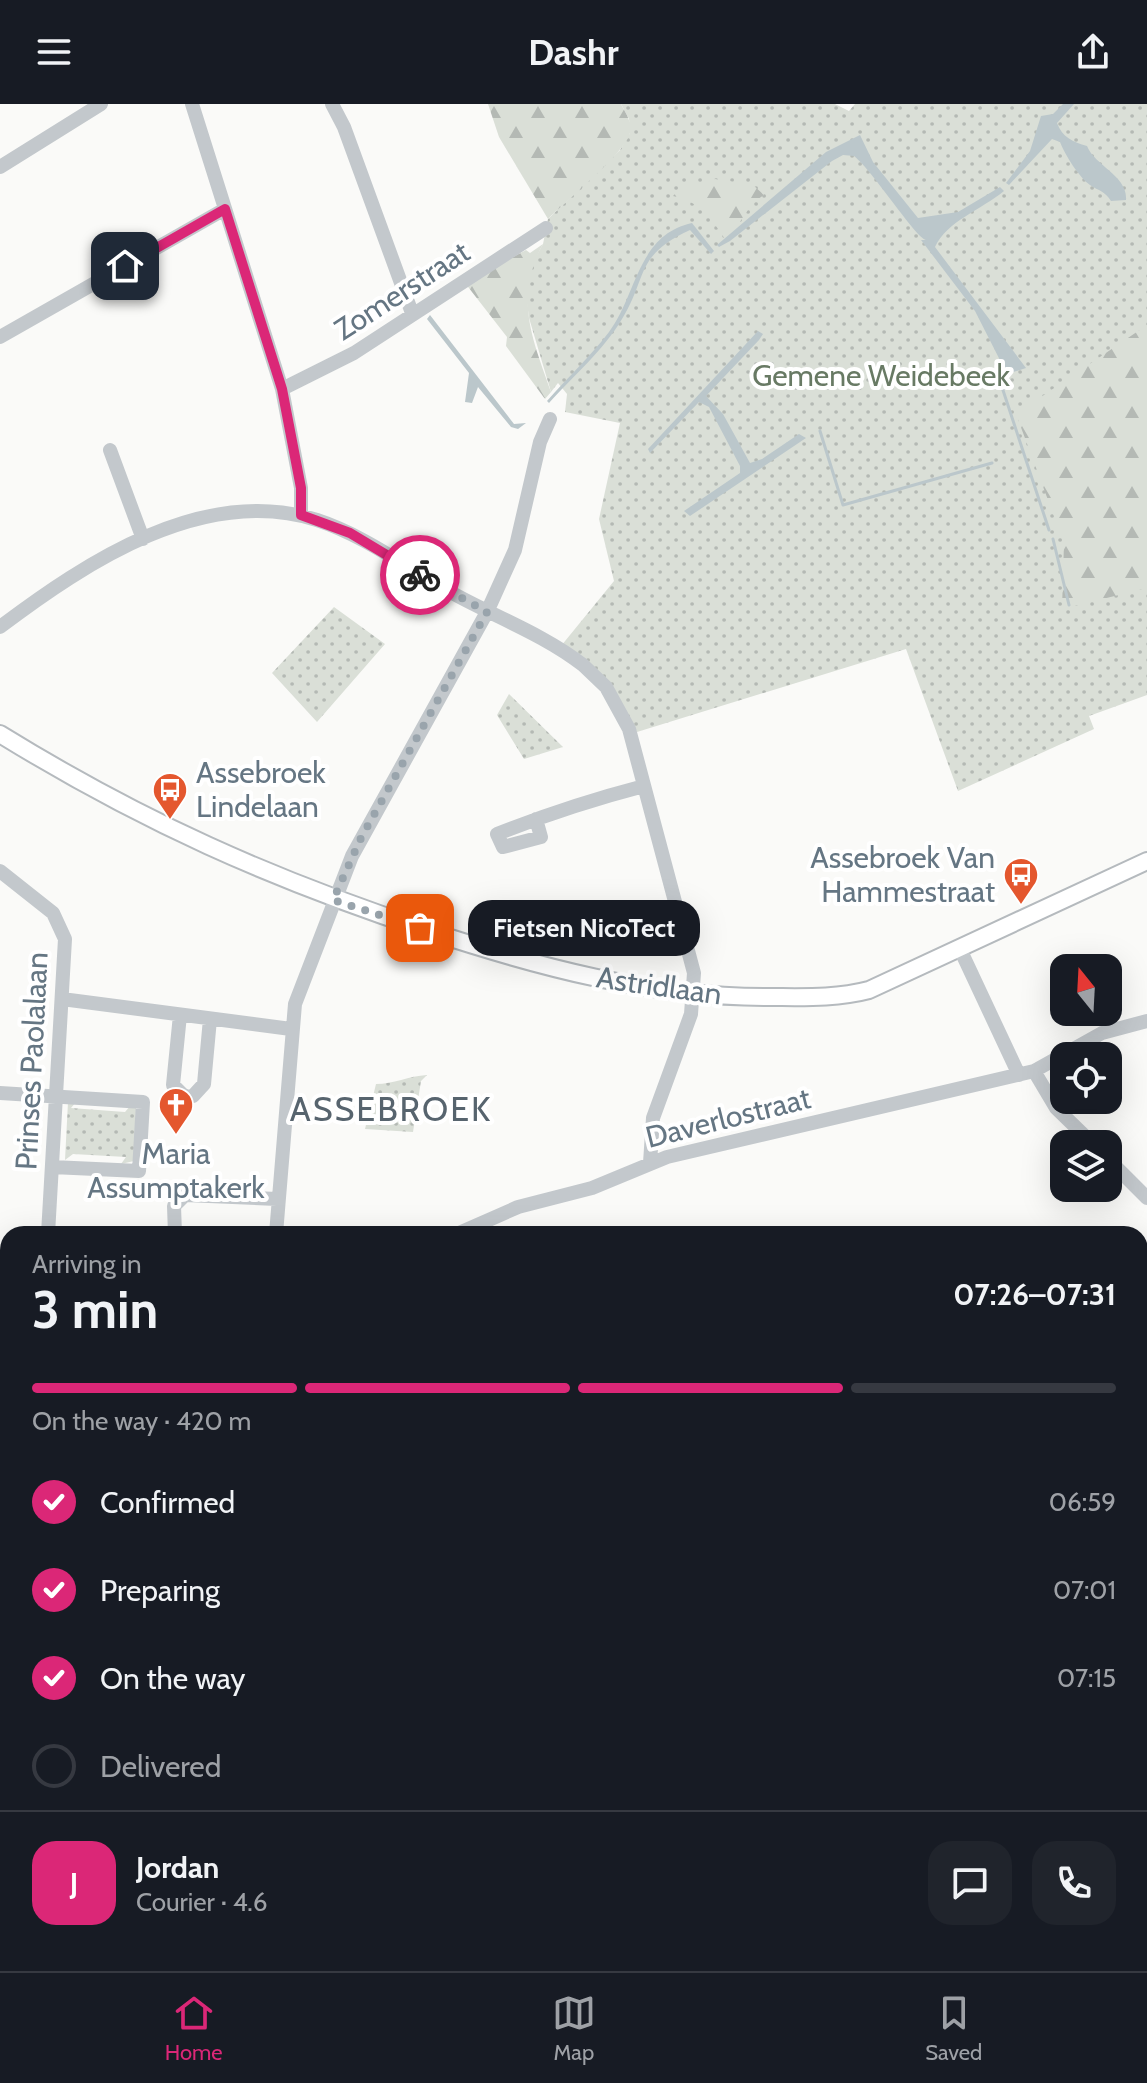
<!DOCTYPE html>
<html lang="en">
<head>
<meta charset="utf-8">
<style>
  :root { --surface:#171b24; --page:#20242c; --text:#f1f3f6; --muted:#9ea1a6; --line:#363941; --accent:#db2777 }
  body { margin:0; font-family:Cabin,sans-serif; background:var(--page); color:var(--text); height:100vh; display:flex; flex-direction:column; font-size:30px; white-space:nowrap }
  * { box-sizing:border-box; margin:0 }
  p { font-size:26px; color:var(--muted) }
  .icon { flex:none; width:44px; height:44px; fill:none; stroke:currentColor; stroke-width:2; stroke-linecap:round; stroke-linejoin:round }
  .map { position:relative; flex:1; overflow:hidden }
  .details { position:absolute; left:0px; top:1122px; width:1148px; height:746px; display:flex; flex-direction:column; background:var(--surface); border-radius:24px 24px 0 0; box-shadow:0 8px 32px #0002 }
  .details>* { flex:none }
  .needle { width:52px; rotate:342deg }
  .controls { position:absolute; left:1050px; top:850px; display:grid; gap:16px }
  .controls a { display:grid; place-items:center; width:72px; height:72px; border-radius:16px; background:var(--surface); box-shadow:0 8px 32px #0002; font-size:40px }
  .pin { position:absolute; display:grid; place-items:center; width:68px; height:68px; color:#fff; margin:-34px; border-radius:16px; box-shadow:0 4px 12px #0006 }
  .courier { position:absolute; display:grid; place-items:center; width:80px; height:80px; margin:-40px; border:6px solid #db2777; border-radius:50%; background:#fff; color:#222; box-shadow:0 2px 10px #0007 }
  .bubble { position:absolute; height:56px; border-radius:24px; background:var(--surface); box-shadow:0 8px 32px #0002; font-size:26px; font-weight:800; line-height:56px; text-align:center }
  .overview em { font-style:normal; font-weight:800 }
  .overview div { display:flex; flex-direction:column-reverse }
  .overview { display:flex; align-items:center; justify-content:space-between; height:136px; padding:0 32px }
  h1 { font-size:52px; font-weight:800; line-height:60px }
  .bar { display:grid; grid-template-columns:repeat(4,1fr); gap:12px 8px; align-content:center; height:96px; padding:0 32px }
  .bar i { height:10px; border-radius:6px; background:var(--line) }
  .bar .active { background:var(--accent) }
  .bar p { grid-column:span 4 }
  .line { display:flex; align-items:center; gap:20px; padding:0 32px; border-top:2px solid var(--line) }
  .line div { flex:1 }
  .round { display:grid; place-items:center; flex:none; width:84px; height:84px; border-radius:24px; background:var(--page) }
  ol { padding:0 32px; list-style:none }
  li { display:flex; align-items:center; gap:24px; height:88px }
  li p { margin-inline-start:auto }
  li .icon { padding:8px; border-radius:50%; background:var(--accent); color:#fff; stroke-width:4 }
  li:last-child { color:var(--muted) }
  li i { width:44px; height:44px; border:4px solid var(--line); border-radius:50% }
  header { display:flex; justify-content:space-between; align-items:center; height:104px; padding:0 32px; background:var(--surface); font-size:36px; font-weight:800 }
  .menu { display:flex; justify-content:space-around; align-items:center; height:112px; border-top:2px solid var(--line); background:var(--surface); font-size:22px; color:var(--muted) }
  .menu a { display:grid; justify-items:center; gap:4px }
  .menu .active { color:var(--accent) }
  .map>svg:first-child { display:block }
  .grass { fill:url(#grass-dots) }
  .forest { fill:url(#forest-firs) }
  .water { fill:#bbc7cb }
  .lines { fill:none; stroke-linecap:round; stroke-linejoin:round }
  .stream { stroke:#bbc7cb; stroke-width:3 }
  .major-casing { stroke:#b5babe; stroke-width:20 }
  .minor { stroke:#c3c8cc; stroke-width:14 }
  .major { stroke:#fff; stroke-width:16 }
  .done { stroke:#99a4ac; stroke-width:8; stroke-dasharray:0 14.4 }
  .route { stroke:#db2777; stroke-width:10 }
  .labels { text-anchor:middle; stroke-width:8; stroke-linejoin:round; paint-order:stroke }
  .street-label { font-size:30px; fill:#657683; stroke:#fff }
  .park-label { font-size:30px; fill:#687a64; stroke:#fff }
  .poi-label { font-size:30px; fill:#657683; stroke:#fff; text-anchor:start }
  .quarter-label { font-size:34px; letter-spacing:2px; fill:#57646e; stroke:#fff }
</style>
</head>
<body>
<header><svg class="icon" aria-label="menu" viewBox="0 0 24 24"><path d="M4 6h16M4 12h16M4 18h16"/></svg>Dashr<svg class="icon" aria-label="share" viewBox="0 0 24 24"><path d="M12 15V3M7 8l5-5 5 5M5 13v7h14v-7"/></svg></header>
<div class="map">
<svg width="1147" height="1867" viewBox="0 0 1147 1867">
  <defs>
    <pattern id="grass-dots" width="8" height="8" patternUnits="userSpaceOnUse" patternTransform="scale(2)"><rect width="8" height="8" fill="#dadfd7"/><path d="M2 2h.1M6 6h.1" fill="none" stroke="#b4b9b4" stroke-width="1.8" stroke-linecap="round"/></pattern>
    <pattern id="forest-firs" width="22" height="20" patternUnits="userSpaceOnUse" patternTransform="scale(2)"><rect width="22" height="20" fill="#dadfd7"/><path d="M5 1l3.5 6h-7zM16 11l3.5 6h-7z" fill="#b4b9b4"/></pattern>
  </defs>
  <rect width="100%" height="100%" fill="#fafaf8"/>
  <path class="grass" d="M 621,0 L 835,0 L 849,7 L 855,0 L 1147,0 L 1147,591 L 1089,612 L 1094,625 L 958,687 L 906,545 L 637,628 L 615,588 L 561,542 L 614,477 L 599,415 L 620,319 L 565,308 L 567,290 L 558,279 L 551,288 L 529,214 L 526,191 L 530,164 L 543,140 L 548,115 L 620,46 L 630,29 L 629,15 Z
    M 334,503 L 385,540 L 317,618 L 272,569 Z
    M 509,590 L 563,643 L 524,655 L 497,611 Z
    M 427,971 L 421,977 L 413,1028 L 365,1025 L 376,980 C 393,980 409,972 427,971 Z
    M 68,998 L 76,998 L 71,1004 L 125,1008 L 131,1001 L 136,1004 L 134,1057 L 121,1060 L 126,1053 L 73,1050 L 65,1056 Z
    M 1140,1287 L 1147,1294 L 1147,1469 L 1140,1469 Z
    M 1140,1479 L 1147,1479 L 1147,1867 L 840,1867 L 848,1860 L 1140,1860 Z"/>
  <path class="forest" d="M 488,0 L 621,0 C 625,8 633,19 630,29 C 626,48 564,99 548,115 L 499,33 Z
    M 715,75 L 753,81 L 764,91 C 745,102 742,122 725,135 C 709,111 701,99 673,92 L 682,83 Z
    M 543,140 C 514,194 532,234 551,288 L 545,295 L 506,242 L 507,233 L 465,179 L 526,146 L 530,149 Z
    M 1147,221 L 1147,484 L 1062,505 L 1064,439 L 1016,310 Z
    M 640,1860 L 698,1860 L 706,1864 L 709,1860 L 831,1860 L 822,1867 L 634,1867 Z"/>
  <path class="water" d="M 1063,0 L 1074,0 L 1057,19 C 1062,33 1073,38 1087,42 C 1095,62 1128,72 1126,96 L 1111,97 C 1105,87 1099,87 1090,81 C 1079,73 1065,51 1060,38 L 1052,35 L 1009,81 L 1006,79 L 1030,47 L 1041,12 L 1053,10 Z
    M 860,31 L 873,58 L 918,114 L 958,108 L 1000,83 L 1004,87 C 981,106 947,117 935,143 L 1026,264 L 1007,270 L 975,207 L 921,136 L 926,136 C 915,133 873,67 854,52 L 843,51 L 832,57 L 730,137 L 719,143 L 717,141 L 826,48 Z
    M 692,119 L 714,147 L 711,150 L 690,126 C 634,152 648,173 622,215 C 603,247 573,272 549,299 L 547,297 C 567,274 590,253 609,228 C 637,191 637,131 692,119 Z
    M 430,211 L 514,320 L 526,319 L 518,325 L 511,323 L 478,283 L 472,299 L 465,298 L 469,269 L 427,215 Z
    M 758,227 L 763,230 L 759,236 L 706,292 L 723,310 L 750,359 L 762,355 L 799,330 L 806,334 L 690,412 L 684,407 L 740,369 L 740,362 L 709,303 L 699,298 L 650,349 L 648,345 Z"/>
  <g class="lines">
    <path class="stream" d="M 997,268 L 1049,426
      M 820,327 L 843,401 L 992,359
      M 1053,435 L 1069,501
      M 1097,1860 L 1102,1867"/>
    <defs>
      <path id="major" d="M 0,630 C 141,717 271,775 429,827 C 538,863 650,893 766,893 C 801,893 835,895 869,886 L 1147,757"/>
    </defs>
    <use href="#major" class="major-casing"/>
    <path class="minor" d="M 192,0 L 282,285 L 301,384 L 301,411
      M 332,0 L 344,23 L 412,209
      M 0,63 L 101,0
      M 0,233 L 225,105
      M 282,285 L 354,249 L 546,124
      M 110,346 L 143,435
      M 0,523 C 86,458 204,380 317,416 C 363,431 403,461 445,485 C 490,511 542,529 583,561 L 606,583 L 629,625 L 694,869 L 691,910 L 653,1014 L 650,1059
      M 536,715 L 541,733 L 503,743 L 497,730 C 545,711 594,695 644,682
      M 0,767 L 53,809 L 65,835 L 48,1130
      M 960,845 L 1019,971
      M 62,895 L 291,925
      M 180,911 L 173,981 L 185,993 L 193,992 L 204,980 L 210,915
      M 1034,967 L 1056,1004 L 1093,1040
      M 0,989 L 143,998 L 139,1067 L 52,1063
      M 1108,1055 L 1147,1094
      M 175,1130 L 174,1102 L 185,1091 L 277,1095
      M 276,1130 L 295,900 L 352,752 L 487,508 L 515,446 L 540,338 L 550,315
      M 457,1130 L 518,1103 L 592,1084 L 667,1053 L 1034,967 L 1102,929 L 1147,917
      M 0,1216 L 8,1218
      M 0,1416 L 8,1411
      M 1140,1474 L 1147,1474
      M 0,1578 L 8,1579
      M 0,1685 L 8,1683
      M 53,1860 L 53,1867
      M 235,1860 L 237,1867
      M 364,1860 L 365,1867
      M 390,1860 L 405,1867
      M 593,1860 L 609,1867
      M 832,1867 L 841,1860"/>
    <use href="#major" class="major"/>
  </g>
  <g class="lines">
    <path class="done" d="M 420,824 L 333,796 L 361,734 L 487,508 L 420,471"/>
    <path class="route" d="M 125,162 L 225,105 L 282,285 L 301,384 L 301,411 L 350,429 L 420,471"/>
  </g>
  <defs>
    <symbol id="bus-pin" viewBox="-11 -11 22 30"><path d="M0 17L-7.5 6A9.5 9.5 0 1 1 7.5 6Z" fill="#e4572e" stroke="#fff"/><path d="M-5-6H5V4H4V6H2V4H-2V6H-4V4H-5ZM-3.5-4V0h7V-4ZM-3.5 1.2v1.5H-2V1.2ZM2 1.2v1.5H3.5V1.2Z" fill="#fff"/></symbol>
    <symbol id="church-pin" viewBox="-11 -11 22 30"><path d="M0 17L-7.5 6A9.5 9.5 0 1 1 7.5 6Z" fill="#e4572e" stroke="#fff"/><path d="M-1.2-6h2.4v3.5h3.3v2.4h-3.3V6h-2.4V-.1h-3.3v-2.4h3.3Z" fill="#fff"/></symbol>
  </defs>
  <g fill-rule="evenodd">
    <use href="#bus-pin" x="150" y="666" width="40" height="54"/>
    <use href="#bus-pin" x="1001" y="751" width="40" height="54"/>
    <use href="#church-pin" x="156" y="981" width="40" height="54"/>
  </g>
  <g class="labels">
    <g class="street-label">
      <text transform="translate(402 187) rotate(-33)" y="10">Zomerstraat</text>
      <text transform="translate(659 882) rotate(8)" y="10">Astridlaan</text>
      <text transform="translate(32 957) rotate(-87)" y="10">Prinses Paolalaan</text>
      <text transform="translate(728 1014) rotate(-14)" y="10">Daverlostraat</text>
    </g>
    <g class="park-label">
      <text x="881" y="282">Gemene Weidebeek</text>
    </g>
    <g class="poi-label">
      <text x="196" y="679">Assebroek<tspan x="196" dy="34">Lindelaan</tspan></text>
      <text x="995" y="764" text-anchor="end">Assebroek Van<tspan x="995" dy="34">Hammestraat</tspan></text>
      <text x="176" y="1060" text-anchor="middle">Maria<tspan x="176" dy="34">Assumptakerk</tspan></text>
    </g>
    <g class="quarter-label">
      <text x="391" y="1017">ASSEBROEK</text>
    </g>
  </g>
</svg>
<div class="controls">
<a><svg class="needle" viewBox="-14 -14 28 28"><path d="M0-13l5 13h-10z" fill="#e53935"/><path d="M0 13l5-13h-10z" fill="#9ea1a6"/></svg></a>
<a><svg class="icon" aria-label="locate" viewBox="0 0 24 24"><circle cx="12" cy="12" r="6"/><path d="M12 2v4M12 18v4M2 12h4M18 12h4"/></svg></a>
<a><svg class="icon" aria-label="layers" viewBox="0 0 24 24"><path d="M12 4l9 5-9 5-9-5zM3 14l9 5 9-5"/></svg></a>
</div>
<div class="pin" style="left:420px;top:824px;background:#ea580c"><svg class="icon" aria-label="bag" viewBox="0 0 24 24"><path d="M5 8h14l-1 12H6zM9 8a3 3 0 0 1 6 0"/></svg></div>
<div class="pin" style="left:125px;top:162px;background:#1f2937"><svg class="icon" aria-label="home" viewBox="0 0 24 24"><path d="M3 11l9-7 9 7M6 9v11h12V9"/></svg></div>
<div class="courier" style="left:420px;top:471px"><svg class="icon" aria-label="bike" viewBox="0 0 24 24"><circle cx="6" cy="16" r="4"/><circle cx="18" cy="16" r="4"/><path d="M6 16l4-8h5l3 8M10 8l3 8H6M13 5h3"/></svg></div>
<div class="bubble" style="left:468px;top:796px;width:232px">Fietsen NicoTect</div>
<section class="details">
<div class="overview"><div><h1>3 min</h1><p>Arriving in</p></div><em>07:26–07:31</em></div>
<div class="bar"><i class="active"></i><i class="active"></i><i class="active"></i><i></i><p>On the way · 420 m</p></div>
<ol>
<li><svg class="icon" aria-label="check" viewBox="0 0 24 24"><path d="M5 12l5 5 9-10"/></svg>Confirmed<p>06:59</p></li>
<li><svg class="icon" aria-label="check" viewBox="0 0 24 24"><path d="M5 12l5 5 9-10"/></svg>Preparing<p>07:01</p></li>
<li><svg class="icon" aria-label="check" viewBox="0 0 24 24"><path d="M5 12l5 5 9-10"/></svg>On the way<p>07:15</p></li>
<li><i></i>Delivered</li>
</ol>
<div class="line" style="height:144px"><b class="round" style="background:var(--accent);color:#fff">J</b><div><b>Jordan</b><p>Courier · 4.6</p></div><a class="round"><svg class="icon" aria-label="chat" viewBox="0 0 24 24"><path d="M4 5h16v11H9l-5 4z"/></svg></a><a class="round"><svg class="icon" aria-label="phone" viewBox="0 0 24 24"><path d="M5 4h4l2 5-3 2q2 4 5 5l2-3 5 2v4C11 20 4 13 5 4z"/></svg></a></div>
</section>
</div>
<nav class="menu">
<a class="active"><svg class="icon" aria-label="home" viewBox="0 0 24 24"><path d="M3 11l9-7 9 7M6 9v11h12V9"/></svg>Home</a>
<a><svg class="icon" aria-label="map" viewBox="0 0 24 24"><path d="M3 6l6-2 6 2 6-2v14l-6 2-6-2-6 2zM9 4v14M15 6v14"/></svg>Map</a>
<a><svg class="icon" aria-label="saved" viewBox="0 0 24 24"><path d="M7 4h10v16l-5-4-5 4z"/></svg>Saved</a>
</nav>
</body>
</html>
